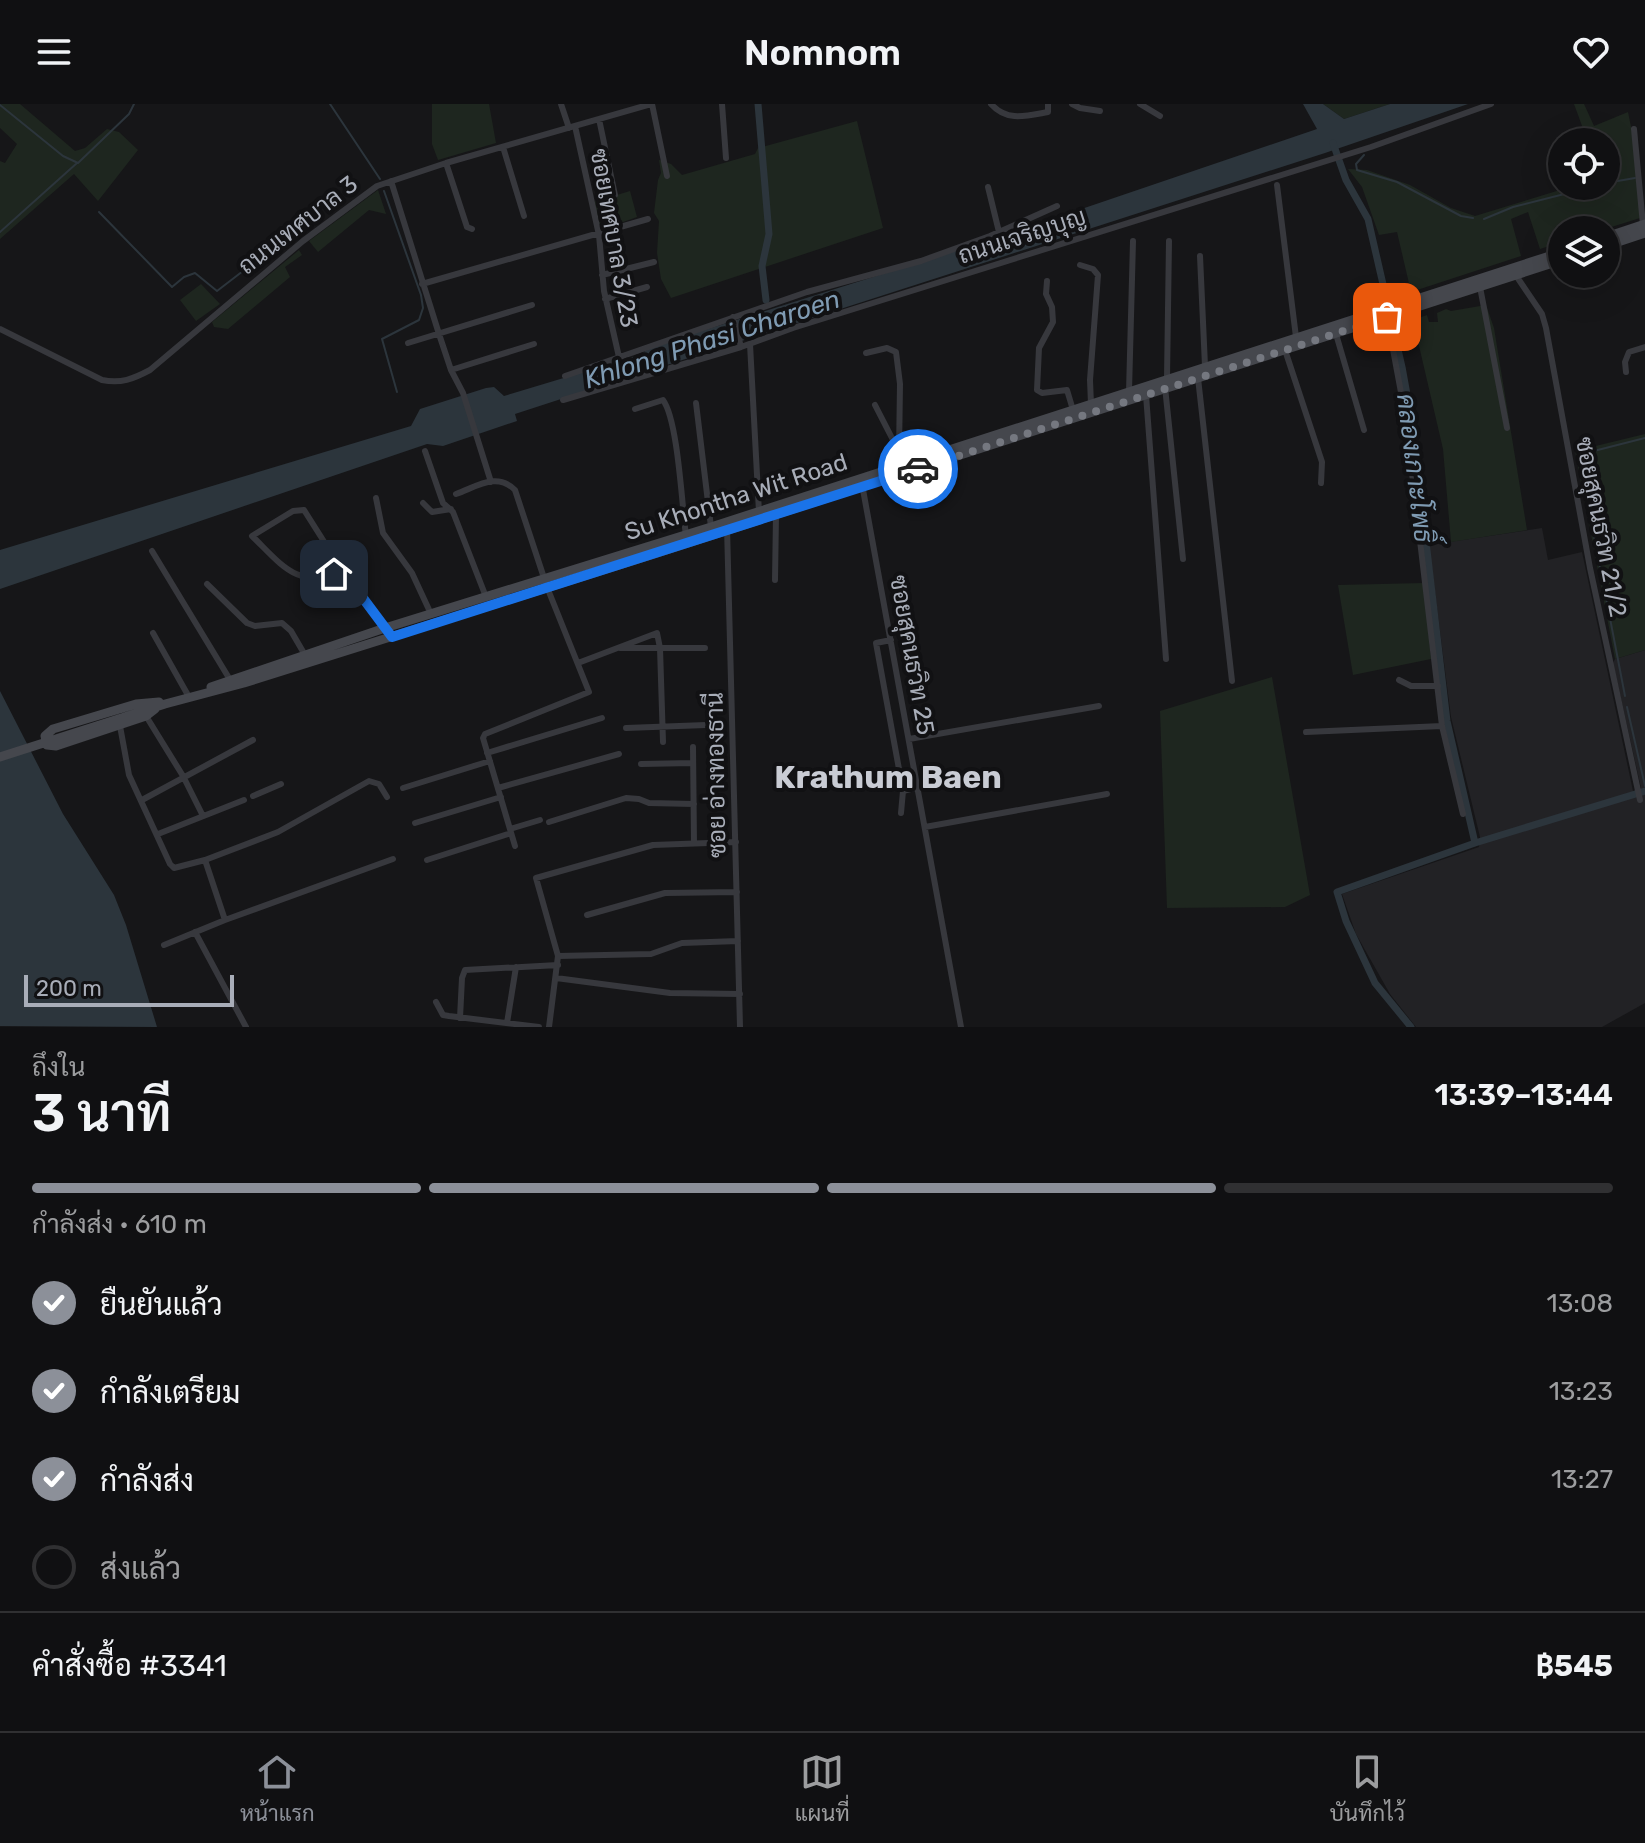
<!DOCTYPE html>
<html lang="th">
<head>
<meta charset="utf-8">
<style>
  :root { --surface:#101012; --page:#1e1e20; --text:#f1f3f6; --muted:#9c9d9f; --line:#303032; --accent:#8c9099 }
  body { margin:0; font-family:Rubik,Sarabun,sans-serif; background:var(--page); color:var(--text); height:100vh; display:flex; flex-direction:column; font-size:30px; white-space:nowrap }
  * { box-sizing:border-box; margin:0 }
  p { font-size:26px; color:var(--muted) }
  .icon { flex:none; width:44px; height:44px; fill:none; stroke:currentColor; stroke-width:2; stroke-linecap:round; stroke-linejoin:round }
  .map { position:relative; height:923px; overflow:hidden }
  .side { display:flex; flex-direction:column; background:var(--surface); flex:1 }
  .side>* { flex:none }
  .buttons { position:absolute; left:1548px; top:24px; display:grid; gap:16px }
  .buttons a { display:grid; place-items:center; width:72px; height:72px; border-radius:50%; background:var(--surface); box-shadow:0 8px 32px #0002,0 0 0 2px var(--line); font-size:40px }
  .scale { position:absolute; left:24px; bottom:20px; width:210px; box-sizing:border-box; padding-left:8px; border:4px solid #a8adb8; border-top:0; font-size:22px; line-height:28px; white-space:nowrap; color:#a8adb8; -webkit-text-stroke:6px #111113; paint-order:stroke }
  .pin { position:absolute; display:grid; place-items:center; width:68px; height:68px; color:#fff; margin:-34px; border-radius:16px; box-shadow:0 4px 12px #0006 }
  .courier { position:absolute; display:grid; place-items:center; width:80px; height:80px; margin:-40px; border:6px solid #1a73e8; border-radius:50%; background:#fff; color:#222; box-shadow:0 2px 10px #0007 }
  .overview em { font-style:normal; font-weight:600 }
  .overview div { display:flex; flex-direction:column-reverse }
  .overview { display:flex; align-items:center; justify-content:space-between; height:136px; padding:0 32px }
  h1 { font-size:52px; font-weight:600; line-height:60px }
  .bar { display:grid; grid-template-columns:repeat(4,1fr); gap:12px 8px; align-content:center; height:96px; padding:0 32px }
  .bar i { height:10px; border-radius:6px; background:var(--line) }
  .bar .current { background:var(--accent) }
  .bar p { grid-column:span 4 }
  .line { display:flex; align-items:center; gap:20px; padding:0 32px; border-top:2px solid var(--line) }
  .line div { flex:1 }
  ol { padding:0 32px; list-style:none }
  li { display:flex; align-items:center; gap:24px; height:88px }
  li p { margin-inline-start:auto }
  li .icon { padding:8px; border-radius:50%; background:var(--accent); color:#fff; stroke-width:4 }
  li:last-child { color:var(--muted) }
  li i { width:44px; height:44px; border:4px solid var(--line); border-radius:50% }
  header { display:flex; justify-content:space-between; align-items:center; height:104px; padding:0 32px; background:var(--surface); font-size:36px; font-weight:600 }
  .menu { display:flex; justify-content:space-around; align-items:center; height:112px; border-top:2px solid var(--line); background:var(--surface); font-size:22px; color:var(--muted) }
  .menu a { display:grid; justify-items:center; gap:4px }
  .menu .current { color:var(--accent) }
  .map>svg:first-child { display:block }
  .built { fill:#222225 }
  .green { fill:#1e261f }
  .water { fill:#2c353c }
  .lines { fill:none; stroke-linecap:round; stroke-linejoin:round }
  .stream { stroke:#2c353c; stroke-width:2 }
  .canal { stroke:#2c353c; stroke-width:7 }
  .minor { stroke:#37383d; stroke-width:6 }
  .secondary { stroke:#45474d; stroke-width:9 }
  .done { stroke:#757880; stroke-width:8; stroke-dasharray:0 14.4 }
  .route { stroke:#1a73e8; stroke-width:10 }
  .labels { text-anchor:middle; stroke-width:8; stroke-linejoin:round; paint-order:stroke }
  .street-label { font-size:24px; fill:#a8adb8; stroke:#111113 }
  .water-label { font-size:26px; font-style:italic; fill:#7f9bb3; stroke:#111113 }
  .district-label { font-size:32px; font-weight:bold; fill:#c9ccd4; stroke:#111113 }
</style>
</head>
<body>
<header><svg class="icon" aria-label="menu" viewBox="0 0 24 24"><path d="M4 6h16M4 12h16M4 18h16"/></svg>Nomnom<svg class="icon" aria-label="heart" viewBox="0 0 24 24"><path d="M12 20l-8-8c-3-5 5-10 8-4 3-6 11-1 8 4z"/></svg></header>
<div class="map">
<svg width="1645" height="923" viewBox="0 0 1645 923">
  <rect width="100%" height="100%" fill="#161618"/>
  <path class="built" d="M 1542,424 L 1548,456 L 1582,448 L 1633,687 L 1641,684 L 1613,559 L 1615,555 L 1645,546 L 1645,684 L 1642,685 L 1645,688 L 1645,899 L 1602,923 L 1416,923 L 1390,890 L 1356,830 L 1342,790 L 1479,743 L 1480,733 L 1451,613 L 1429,441 Z"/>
  <path class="green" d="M 0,0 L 20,0 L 75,47 L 85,44 L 107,25 L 119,28 L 138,46 L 98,97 L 74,70 L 0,135 L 0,57 L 5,59 L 17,40 L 0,24 Z
    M 432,0 L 489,0 L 496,39 L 438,56 L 432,40 Z
    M 1323,0 L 1390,0 L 1344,15 Z
    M 1574,0 L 1584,0 L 1594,22 L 1628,8 L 1633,33 L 1640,114 L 1602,126 L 1562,126 L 1562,138 L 1540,145 L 1528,108 L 1511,115 L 1521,152 L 1411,188 L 1397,128 L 1379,131 L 1362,83 L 1348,65 L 1367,66 L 1410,81 L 1451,104 L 1475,112 L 1573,82 L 1606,82 L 1606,38 L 1581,38 L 1579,35 L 1585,30 Z
    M 857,17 L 883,124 L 671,194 L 661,175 L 657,149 L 659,117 L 654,109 L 658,76 L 661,69 L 659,56 L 671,60 L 682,71 L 755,50 L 758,44 Z
    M 378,86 L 386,110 L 369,106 L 318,148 L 309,137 Z
    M 630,87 L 637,113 L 601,126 L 594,98 Z
    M 299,146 L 302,151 L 285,163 L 290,173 L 228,225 L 214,223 L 212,218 Z
    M 201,180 L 220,200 L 196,217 L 180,196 Z
    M 1486,201 L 1494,224 L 1527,426 L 1451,438 L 1443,345 L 1413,216 L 1427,211 L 1429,218 L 1438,218 L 1437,209 L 1446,205 L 1451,207 Z
    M 1645,330 L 1645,546 L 1615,555 L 1575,347 Z
    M 1424,479 L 1431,555 L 1353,571 L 1338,481 Z
    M 1272,573 L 1310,791 L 1285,803 L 1167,804 L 1160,607 Z"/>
  <path class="water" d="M 1303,0 L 1323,0 L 1344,15 L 1390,0 L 1468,0 L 1325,49 L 558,296 L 515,310 L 517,317 L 443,342 L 427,340 L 0,485 L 0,446 L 411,322 L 420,305 L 486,284 L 494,283 L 504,292 L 640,251 L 651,243 L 984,138 L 1317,25 Z
    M 0,587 L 63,710 L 114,791 L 126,821 L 157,923 L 0,922 Z"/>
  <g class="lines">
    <path class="stream" d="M 330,0 L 380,75
      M 0,1 L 63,52 L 78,59 L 129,10 L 134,0
      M 1364,51 L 1356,60 L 1357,66 L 1397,78 L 1461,112 L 1473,114
      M 1606,79 L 1635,74
      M 384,87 L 421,191 L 423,204 L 419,216 L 382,235 L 397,288
      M 99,108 L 172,183 L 184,173 L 195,169 L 217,187 L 277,141 L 278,135
      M 1484,115 L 1513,103 L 1596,82
      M 0,128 L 77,59
      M 1625,592 L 1580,359 L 1581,353 L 1586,349 L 1645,334
      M 1627,603 L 1645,682"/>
    <path class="canal" d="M 758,0 L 769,130 L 762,162 L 766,196
      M 1333,39 L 1346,76 L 1368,115 L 1402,263 L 1412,318 L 1447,617 L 1475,739
      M 1411,923 L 1375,879 L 1346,817 L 1337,788 L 1475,739 L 1645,687"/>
    <path class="minor" d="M 561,0 L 569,24
      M 652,0 L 667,72
      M 722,0 L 726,54
      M 991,0 C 1007,18 1026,12 1048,8 L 1048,0
      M 1072,0 L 1080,4 L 1100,7
      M 1140,0 L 1160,12
      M 599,15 L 615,91
      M 575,22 L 599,131 L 604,187 L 619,253
      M 1634,25 L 1643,121
      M 503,43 L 524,112
      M 446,59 L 467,123 L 472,125
      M 391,77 L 439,230 L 451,266 L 463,289 L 491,378
      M 1277,81 L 1296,233
      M 988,83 L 999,128
      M 1200,152 L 1205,262
      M 1080,161 L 1093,165 L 1098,171 L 1090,276 L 1091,300
      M 1515,170 L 1542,210 L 1546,224 L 1590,464 L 1640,696
      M 602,171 L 654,158
      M 1047,177 L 1046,190 L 1052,203 L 1053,218 L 1039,244 L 1037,286 L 1042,289 L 1067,286 L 1073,306
      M 422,180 L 648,115
      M 1480,183 L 1507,324
      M 605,195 L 647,183
      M 733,213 L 741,243
      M 1387,213 L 1405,310 L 1442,622 L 1463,710
      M 0,225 L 102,276 C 121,280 133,275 150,266 L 303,137 L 377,82 L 446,59 L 651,0
      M 1336,230 L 1364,326
      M 408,239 L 532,201
      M 750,240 L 759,408
      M 1285,246 L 1322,358 L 1321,379
      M 866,249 L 887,244 L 896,248 L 900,280 L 899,349
      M 451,266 L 534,240
      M 1626,268 L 1625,258 L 1629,248 L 1645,243
      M 565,272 L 807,188 L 921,157 L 990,132 L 1057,102
      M 1167,274 L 1169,137
      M 1198,274 L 1232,577
      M 1165,283 L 1183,455
      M 1129,288 L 1133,137
      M 1146,291 L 1166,555
      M 563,296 L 741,243 L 793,224 L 1371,43 L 1491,0
      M 696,299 L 711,423
      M 875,301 L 894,338 L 903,361
      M 635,305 L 663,296 C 678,316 682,403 686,432
      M 425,347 L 443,399 L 453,408 L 486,493
      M 862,380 L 961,923
      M 456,390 C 478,382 497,368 515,386 L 547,483 L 589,588 L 485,630 L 483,634 L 515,742
      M 376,394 L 383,429 L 412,469 L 431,510
      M 423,399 L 432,408 L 451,405
      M 727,423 L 740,923
      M 152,447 L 232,579
      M 342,466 C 298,487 282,461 252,432 L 293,407 L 304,406 L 342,466 L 392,533
      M 775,476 L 776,411
      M 207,480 L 247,519 L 255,522 L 282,519 L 291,527 L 305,551
      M 153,529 L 189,593
      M 891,536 L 876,539 L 903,687
      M 620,544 L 705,544
      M 578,559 L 657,529 L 660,544 L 663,638
      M 1399,576 L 1411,582 L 1438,582
      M 146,612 L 183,672 L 203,712
      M 120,622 L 129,671 L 170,760 L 174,764 L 205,756 L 278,728 L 369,677 L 379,680 L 387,693
      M 626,624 L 706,621
      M 1306,628 L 1442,622
      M 909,635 L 1099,602
      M 693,643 L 694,739
      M 487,649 L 602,614
      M 641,660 L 693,659
      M 403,684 L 490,657
      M 498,684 L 619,650
      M 253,692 L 281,680
      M 142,696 L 253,636
      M 901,709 L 903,687 L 918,683
      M 549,718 L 626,694 L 639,695 L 649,699 L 694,700
      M 415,719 L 501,693
      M 925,723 L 1107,690
      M 510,725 L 540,716
      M 158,730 L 244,696
      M 205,756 L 225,816 L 393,755
      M 427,756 L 511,729
      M 587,811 L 665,789 L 737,788
      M 195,828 L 246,923
      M 164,841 L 225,816
      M 558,852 L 651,850 L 682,839 L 738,837
      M 556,874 L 670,889 L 740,890
      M 436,898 L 443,911 L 449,912 L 539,923
      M 460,914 L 462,874 L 465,866 L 558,861
      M 507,919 L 516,863
      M 549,923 L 558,852 L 536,774 L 653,741 L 736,738"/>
    <path class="secondary" d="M 1606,133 L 1645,120
      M 1606,142 L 1645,129
      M 211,583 L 385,524 L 711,423 L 1562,148
      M 155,605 L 146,612 L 56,642 L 47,641 L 45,632 L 53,625 L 136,600 L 159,598
      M 0,653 L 165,600 L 244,579 L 651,451 L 1562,156"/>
  </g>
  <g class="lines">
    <path class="done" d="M 918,365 L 1387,213"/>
    <path class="route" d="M 334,470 L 342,466 L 392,533 L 918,365"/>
  </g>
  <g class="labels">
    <g class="street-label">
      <text transform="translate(298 121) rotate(-38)" y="8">ถนนเทศบาล 3</text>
      <text transform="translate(1022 132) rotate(-18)" y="8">ถนนเจริญบุญ</text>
      <text transform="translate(614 134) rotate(80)" y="8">ซอยเทศบาล 3/23</text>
      <text transform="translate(736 393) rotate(-18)" y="8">Su Khontha Wit Road</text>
      <text transform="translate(1601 423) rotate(79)" y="8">ซอยสุคนธวิท 21/2</text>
      <text transform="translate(912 551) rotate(80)" y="8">ซอยสุคนธวิท 25</text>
      <text transform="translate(716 671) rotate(-91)" y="8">ซอย อ่างทองธานี</text>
    </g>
    <g class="water-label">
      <text transform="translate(712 235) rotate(-18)" y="9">Khlong Phasi Charoen</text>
      <text transform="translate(1415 364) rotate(83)" y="9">คลองเกาะโพธิ์</text>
    </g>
    <g class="district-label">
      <text x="888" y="684">Krathum Baen</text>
    </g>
  </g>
</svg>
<div class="buttons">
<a><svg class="icon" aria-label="locate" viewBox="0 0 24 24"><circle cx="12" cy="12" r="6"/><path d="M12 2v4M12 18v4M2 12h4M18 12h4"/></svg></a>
<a><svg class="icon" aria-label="layers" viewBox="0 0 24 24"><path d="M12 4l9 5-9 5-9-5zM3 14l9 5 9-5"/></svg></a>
</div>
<div class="scale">200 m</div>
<div class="pin" style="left:1387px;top:213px;background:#ea580c"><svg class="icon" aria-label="bag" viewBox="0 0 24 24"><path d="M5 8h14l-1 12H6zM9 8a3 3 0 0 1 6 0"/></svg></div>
<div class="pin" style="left:334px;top:470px;background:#1f2937"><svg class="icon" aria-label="home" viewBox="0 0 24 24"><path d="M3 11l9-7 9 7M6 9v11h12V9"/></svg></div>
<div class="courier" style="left:918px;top:365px"><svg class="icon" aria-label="car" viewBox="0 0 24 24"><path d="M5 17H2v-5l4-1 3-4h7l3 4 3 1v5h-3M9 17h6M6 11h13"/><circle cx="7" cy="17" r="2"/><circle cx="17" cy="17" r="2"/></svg></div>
</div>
<section class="side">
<div class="overview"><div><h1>3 นาที</h1><p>ถึงใน</p></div><em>13:39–13:44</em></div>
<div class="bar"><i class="current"></i><i class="current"></i><i class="current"></i><i></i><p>กำลังส่ง · 610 m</p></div>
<ol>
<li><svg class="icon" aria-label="check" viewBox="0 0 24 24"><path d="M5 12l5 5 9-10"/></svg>ยืนยันแล้ว<p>13:08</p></li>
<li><svg class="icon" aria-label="check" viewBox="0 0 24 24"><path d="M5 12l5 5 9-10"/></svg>กำลังเตรียม<p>13:23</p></li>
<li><svg class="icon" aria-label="check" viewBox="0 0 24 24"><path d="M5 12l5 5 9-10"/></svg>กำลังส่ง<p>13:27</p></li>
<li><i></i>ส่งแล้ว</li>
</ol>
<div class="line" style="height:104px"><div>คำสั่งซื้อ #3341</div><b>฿545</b></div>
</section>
<nav class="menu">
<a class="current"><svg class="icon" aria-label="home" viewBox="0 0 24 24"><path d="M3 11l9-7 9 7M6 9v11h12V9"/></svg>หน้าแรก</a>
<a><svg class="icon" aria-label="map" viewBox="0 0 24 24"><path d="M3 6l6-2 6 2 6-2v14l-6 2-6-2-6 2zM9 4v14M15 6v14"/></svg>แผนที่</a>
<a><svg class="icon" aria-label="saved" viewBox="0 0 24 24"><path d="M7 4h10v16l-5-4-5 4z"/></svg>บันทึกไว้</a>
</nav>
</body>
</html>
